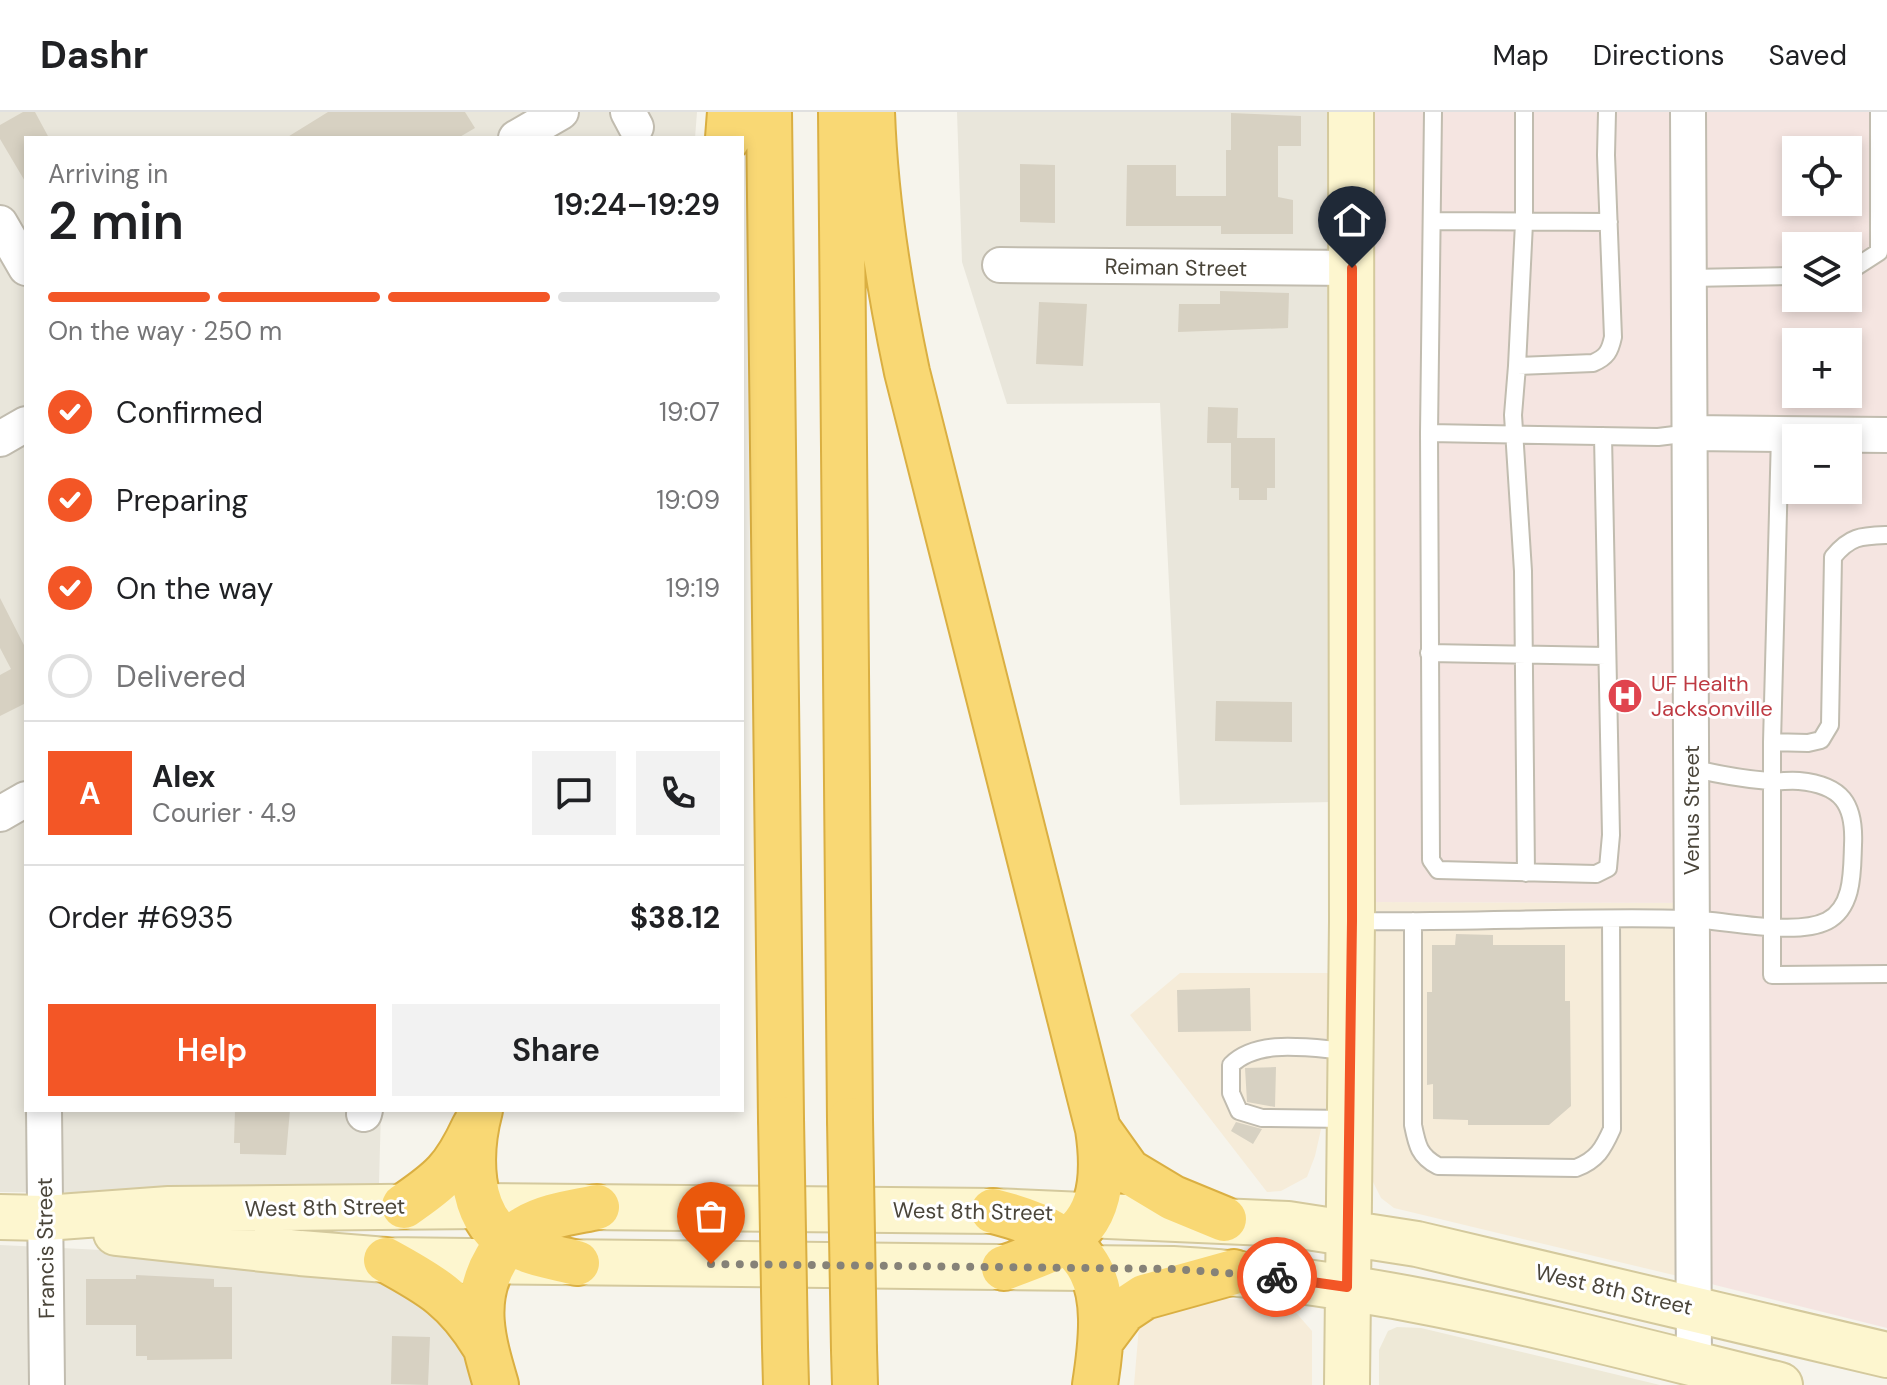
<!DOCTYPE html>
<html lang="en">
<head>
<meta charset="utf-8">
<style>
  :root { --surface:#fff; --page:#f2f2f2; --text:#202124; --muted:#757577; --line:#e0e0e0; --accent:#f35626 }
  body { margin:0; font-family:"DM Sans",sans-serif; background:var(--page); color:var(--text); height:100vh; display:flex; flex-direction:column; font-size:30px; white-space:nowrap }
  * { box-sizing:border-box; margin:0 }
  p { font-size:26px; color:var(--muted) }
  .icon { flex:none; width:44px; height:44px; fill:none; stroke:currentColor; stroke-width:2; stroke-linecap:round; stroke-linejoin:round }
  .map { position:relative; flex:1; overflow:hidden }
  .drawer { position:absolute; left:24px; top:24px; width:720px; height:976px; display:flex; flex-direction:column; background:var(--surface); border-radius:0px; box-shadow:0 4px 12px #0003 }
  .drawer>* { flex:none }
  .buttons { position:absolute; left:1782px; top:24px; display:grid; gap:16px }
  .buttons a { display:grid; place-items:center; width:80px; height:80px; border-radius:0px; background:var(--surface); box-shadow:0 4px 12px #0003; font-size:40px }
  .pin { position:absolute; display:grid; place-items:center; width:68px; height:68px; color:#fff; margin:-82px -34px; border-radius:50% 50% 50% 0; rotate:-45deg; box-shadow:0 0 8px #0007 }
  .pin .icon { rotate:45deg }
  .courier { position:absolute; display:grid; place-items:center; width:80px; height:80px; margin:-40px; border:6px solid #f35626; border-radius:50%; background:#fff; color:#222; box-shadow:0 2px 10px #0007 }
  .headline em { font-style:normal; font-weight:600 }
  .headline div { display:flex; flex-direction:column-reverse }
  .headline { display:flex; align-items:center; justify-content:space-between; height:136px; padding:0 24px }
  h1 { font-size:52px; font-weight:600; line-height:60px }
  .bar { display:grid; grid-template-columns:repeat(4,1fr); gap:12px 8px; align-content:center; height:96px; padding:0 24px }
  .bar i { height:10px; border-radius:6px; background:var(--line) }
  .bar .active { background:var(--accent) }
  .bar p { grid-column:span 4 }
  .line { display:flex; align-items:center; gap:20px; padding:0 24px; border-top:2px solid var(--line) }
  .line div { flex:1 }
  .round { display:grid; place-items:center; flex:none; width:84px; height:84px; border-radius:0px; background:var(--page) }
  ol { padding:0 24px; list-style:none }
  li { display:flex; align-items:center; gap:24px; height:88px }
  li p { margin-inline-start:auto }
  li .icon { padding:8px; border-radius:50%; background:var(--accent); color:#fff; stroke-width:4 }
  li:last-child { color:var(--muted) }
  li i { width:44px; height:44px; border:4px solid var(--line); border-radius:50% }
  .primary-button { display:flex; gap:16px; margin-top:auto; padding:16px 24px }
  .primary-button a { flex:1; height:92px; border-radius:0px; background:var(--accent); color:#fff; font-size:32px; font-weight:600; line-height:92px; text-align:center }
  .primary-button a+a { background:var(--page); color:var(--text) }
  header { display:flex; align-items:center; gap:48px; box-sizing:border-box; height:112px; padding:0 40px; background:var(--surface); border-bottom:2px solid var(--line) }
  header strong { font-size:38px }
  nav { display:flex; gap:44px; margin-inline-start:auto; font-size:28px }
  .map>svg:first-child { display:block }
  .residential { fill:#e9e6db }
  .commercial { fill:#f6ecd9 }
  .education { fill:#eee9d7 }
  .medical { fill:#f5e5e1; fill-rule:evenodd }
  .building { fill:#d7d1c2 }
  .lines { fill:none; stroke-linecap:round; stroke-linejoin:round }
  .lane-casing { stroke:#c1bcaf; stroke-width:20 }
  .street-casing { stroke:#c1bcaf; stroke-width:38 }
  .secondary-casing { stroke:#d4c99d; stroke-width:48 }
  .highway-casing { stroke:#daaf42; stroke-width:48 }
  .lane { stroke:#fff; stroke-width:16 }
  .street { stroke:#fff; stroke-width:34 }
  .secondary { stroke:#fdf6cf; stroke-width:44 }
  .highway { stroke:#f9d874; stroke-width:44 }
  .highway-bridge-casing { stroke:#daaf42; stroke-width:48; stroke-linecap:butt }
  .highway-bridge { stroke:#f9d874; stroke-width:44 }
  .done { stroke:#868278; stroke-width:8; stroke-dasharray:0 14.4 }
  .route { stroke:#f35626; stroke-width:10 }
  .labels { text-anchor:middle; stroke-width:6; stroke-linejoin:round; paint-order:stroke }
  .street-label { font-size:22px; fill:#4a453a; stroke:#fff }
  .health-label { font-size:22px; fill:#be3a42; stroke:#fff; text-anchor:start }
</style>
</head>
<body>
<header>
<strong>Dashr</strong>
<nav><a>Map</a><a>Directions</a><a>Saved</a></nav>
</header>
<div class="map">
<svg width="1887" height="1273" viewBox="0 0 1887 1273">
  <rect width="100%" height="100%" fill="#f6f4ec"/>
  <path class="residential" d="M 0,0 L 697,0 L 695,26 L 26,26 L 26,998 L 381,998 L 379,1071 L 102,1081 L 0,1080 Z
    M 957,0 L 1335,0 L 1333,690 L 1180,693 L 1160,291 L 1007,292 L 962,150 Z
    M 0,1133 L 143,1140 L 404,1169 L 434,1186 L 480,1273 L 0,1273 Z"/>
  <path class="commercial" d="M 1364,790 L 1709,791 L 1707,1171 L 1394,1096 L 1381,1086 L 1373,1070 L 1371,1052 Z
    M 1180,861 L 1333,861 L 1331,973 L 1315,1044 L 1307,1065 L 1281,1079 L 1267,1080 L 1130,903 Z
    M 1179,1184 L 1276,1190 L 1292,1196 L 1312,1219 L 1312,1273 L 1134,1273 L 1140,1203 Z"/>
  <path class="education" d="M 1397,1215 L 1421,1216 L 1660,1273 L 1379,1273 L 1379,1238 L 1388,1219 Z"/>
  <path class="medical" d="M 1364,0 L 1887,0 L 1887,1216 L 1707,1171 L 1709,791 L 1364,790 ZM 1796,38 L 1848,38 L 1848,90 L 1796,90 ZM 1796,134 L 1848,134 L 1848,186 L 1796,186 ZM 1796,230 L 1848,230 L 1848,282 L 1796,282 ZM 1796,326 L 1848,326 L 1848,378 L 1796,378 Z"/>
  <path class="building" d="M 23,0 L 35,0 L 49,26 L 26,26 L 26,71 L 0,27 L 0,13 Z
    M 328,0 L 465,0 L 475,16 L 458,26 L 286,26 Z
    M 1231,1 L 1301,4 L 1301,34 L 1278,34 L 1278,85 L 1293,88 L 1293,122 L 1221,122 L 1221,114 L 1126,114 L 1127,53 L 1176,53 L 1176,84 L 1226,84 L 1226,38 L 1231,38 Z
    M 1020,52 L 1055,53 L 1055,111 L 1020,110 Z
    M 1220,179 L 1289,181 L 1288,216 L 1178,220 L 1179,192 L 1220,192 Z
    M 1039,190 L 1087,192 L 1083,254 L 1036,252 Z
    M 1208,295 L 1238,296 L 1237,326 L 1275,326 L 1275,376 L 1267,376 L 1267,388 L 1239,388 L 1239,376 L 1231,376 L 1231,331 L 1207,331 Z
    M 0,486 L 26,537 L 26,591 L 0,604 L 0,563 L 11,557 L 0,536 Z
    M 1216,589 L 1292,590 L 1292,630 L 1215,629 Z
    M 1456,822 L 1493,823 L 1493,833 L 1565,833 L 1565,889 L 1570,889 L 1571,994 L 1549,1013 L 1468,1013 L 1468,1008 L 1433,1007 L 1433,972 L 1427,973 L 1427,880 L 1432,880 L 1432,833 L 1455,833 Z
    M 1250,876 L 1251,919 L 1178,920 L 1177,878 Z
    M 1276,955 L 1275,995 L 1247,990 L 1245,956 Z
    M 235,998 L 290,998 L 286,1043 L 240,1042 L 240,1031 L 234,1031 Z
    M 1236,1010 L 1262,1017 L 1253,1032 L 1231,1019 Z
    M 136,1163 L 214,1167 L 214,1175 L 232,1175 L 232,1247 L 147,1248 L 147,1244 L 136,1244 L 136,1213 L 86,1213 L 86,1167 L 136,1167 Z
    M 392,1224 L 430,1225 L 428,1273 L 391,1272 Z"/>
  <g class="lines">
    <defs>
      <path id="lane" d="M 1433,0 L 1429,321 L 1431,748 L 1438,758 L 1596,762 L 1608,756 L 1611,723 L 1603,324
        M 1432,109 L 1609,110
        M 1848,160 L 1879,140 L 1879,0
        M 1690,166 L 1796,164
        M 1517,254 L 1524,111 L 1524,0
        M 1429,321 L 1658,325 L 1691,321
        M 1780,323 L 1772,630 L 1808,631 L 1821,628 L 1830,613 L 1833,445 C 1850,424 1861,424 1887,423
        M 1429,541 L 1606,544
        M 1772,630 L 1772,863 L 1887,862
        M 1526,761 L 1523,459 L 1513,303 L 1517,254 L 1593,251 C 1607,245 1610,239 1613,225 L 1606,43 L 1607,0
        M 1354,809 C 1465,811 1577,804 1688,807 C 1725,808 1795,825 1827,809 C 1854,795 1852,758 1853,733 C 1855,692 1842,673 1799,669 C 1789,668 1779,670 1769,669 C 1742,667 1716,662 1691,656
        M 1413,809 L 1413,1013 C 1417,1033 1419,1044 1438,1054 L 1576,1056 C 1597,1048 1603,1037 1612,1017 L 1611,807
        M 1347,1007 L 1262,1006 L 1239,999 L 1231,981 L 1231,953 C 1259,925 1313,937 1350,939"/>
      <path id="street" d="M 628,0 L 636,15
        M 1688,0 L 1694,1252
        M 516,26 L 561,0
        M 0,111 L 26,156
        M 1000,153 L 1352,156
        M 1691,321 L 1887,323
        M 0,327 L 26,312
        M 0,702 L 26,687
        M 44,998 L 47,1273
        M 364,1002 L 365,998"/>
      <path id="secondary" d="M 0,1105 L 45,1106 L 169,1097 L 480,1094 L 993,1099 L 1288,1112 L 1417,1132 L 1887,1243
        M 116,1121 L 300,1141 L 386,1148 L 1173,1157 C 1380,1168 1579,1224 1780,1273
        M 1347,1273 L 1352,809 L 1351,0"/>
      <path id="highway" d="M 769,0 L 781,1007
        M 841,0 L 850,1008
        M 872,0 C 875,87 889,175 907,260 L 1098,1017 C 1103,1050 1104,1094 1078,1119 C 1059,1138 1029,1146 1004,1156
        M 728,26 L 730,0
        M 480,998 C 469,1039 467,1102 507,1128 C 528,1142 553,1145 577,1151
        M 1098,1017 L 1128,1059 L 1173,1086 L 1224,1107
        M 404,1094 C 442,1068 454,1058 474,1015
        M 993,1099 C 1101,1126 1111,1171 1095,1273
        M 386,1148 C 432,1173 456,1187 484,1233
        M 1102,1227 L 1123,1199 L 1144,1185 L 1234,1160
        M 785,1235 L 786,1273
        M 854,1238 L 855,1273
        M 496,1273 C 483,1229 471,1189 496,1147 C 504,1133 511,1124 525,1116 C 546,1103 574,1100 597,1095"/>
    </defs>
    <use href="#lane" class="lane-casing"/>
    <use href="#street" class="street-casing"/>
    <use href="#secondary" class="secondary-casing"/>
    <use href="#highway" class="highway-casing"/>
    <use href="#lane" class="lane"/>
    <use href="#street" class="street"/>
    <use href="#secondary" class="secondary"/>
    <use href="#highway" class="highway"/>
    <defs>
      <path id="highway-bridge" d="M 781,1007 L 785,1235
        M 850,1008 L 854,1238"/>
    </defs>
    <use href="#highway-bridge" class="highway-bridge-casing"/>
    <use href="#highway-bridge" class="highway-bridge"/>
  </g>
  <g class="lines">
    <path class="done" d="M 711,1152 L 1173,1157 L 1277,1165"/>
    <path class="route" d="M 1277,1165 L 1347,1175 L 1352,809 L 1352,156"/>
  </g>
  <defs>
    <symbol id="hospital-disc" viewBox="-11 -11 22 22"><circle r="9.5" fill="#e0444e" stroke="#fff"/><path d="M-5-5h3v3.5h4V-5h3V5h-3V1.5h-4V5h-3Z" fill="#fff"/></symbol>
  </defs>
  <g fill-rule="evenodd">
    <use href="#hospital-disc" x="1605" y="564" width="40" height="40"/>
  </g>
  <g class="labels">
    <g class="street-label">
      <text transform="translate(1176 155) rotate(1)" y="8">Reiman Street</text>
      <text transform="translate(1691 698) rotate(-90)" y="8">Venus Street</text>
      <text transform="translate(325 1095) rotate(-1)" y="8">West 8th Street</text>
      <text transform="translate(973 1099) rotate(1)" y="8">West 8th Street</text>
      <text transform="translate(45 1136) rotate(-91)" y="8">Francis Street</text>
      <text transform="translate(1614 1177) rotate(13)" y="8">West 8th Street</text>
    </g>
    <g class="health-label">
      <text x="1651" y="579">UF Health<tspan x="1651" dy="25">Jacksonville</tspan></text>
    </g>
  </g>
</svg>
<div class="buttons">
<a><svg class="icon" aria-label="locate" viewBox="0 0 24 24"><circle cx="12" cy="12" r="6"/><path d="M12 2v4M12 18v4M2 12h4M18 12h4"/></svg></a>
<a><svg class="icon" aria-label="layers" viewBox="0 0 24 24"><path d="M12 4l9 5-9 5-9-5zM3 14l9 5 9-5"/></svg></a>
<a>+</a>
<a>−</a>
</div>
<div class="pin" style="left:711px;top:1152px;background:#ea580c"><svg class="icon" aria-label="bag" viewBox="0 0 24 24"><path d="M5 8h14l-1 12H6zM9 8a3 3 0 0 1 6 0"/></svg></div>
<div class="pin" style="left:1352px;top:156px;background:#1f2937"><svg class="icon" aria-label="home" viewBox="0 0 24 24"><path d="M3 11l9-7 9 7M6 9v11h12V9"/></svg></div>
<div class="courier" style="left:1277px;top:1165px"><svg class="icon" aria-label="bike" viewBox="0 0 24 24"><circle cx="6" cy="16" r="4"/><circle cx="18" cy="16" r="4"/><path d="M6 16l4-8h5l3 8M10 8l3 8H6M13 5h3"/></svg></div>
<section class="drawer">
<div class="headline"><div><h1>2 min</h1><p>Arriving in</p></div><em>19:24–19:29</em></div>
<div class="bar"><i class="active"></i><i class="active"></i><i class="active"></i><i></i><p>On the way · 250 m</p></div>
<ol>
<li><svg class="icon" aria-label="check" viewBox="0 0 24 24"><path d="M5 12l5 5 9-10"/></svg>Confirmed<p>19:07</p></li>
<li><svg class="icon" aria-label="check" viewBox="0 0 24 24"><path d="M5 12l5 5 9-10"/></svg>Preparing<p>19:09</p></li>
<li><svg class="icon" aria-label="check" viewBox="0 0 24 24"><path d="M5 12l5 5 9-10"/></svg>On the way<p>19:19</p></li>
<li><i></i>Delivered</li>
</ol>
<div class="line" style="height:144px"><b class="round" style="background:var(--accent);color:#fff">A</b><div><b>Alex</b><p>Courier · 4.9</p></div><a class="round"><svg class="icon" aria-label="chat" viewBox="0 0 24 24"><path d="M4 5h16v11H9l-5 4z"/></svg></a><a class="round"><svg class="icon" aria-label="phone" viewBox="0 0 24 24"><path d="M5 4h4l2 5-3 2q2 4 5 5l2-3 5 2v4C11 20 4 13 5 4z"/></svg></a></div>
<div class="line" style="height:104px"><div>Order #6935</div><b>$38.12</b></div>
<div class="primary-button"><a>Help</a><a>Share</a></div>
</section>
</div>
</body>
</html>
